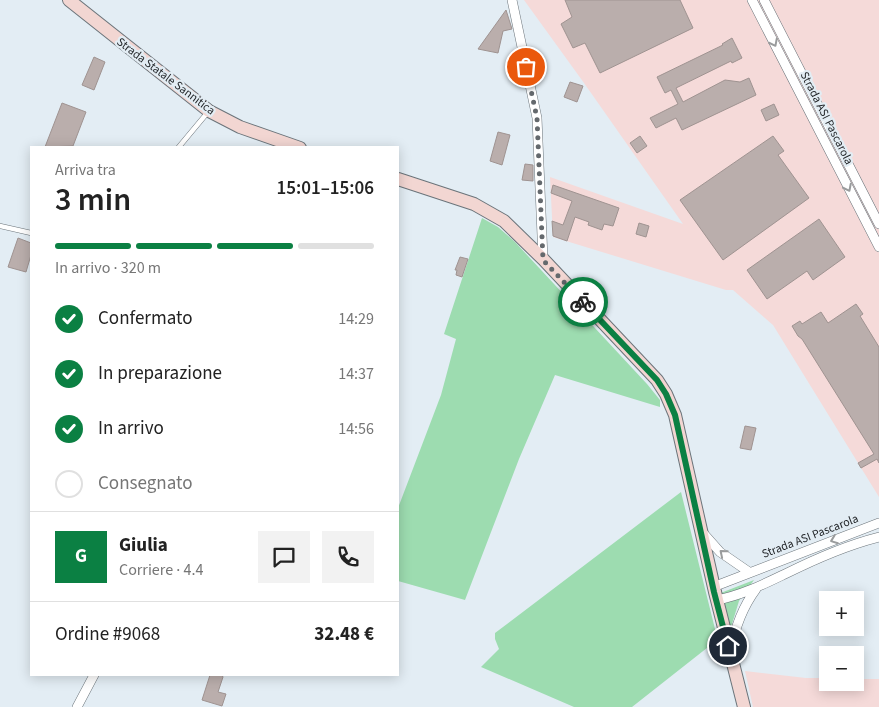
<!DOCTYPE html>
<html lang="it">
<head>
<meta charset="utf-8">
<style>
  :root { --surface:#fff; --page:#f2f2f2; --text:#222; --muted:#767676; --line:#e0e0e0; --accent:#0b8043 }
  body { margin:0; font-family:"Source Sans 3",sans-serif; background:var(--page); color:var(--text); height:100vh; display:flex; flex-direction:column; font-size:19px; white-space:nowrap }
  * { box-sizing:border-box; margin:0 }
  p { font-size:16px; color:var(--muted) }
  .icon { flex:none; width:28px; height:28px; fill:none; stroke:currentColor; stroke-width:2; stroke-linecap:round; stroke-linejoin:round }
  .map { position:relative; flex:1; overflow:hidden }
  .panel { position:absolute; left:30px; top:146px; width:369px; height:530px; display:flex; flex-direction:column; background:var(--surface); border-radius:0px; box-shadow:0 2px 12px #0003 }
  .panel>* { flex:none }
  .tools { position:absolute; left:819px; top:591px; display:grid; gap:10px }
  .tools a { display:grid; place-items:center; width:45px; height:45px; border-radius:0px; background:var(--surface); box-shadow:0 2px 12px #0003; font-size:25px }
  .pin { position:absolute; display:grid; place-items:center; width:42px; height:42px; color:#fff; margin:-21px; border:2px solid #fff; border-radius:50%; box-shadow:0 1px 5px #0007 }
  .courier { position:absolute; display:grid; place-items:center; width:50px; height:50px; margin:-25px; border:4px solid #0b8043; border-radius:50%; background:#fff; color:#222; box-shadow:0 1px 6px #0007 }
  .headline em { font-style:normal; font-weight:600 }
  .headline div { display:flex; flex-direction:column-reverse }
  .headline { display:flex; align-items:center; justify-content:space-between; height:85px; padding:0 25px }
  h1 { font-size:32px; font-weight:600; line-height:38px }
  .bar { display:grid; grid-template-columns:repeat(4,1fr); gap:8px 5px; align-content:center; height:60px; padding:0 25px }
  .bar i { height:6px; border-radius:4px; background:var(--line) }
  .bar .current { background:var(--accent) }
  .bar p { grid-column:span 4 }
  .line { display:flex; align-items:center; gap:12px; padding:0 25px; border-top:1px solid var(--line) }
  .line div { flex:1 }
  .round { display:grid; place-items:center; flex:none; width:52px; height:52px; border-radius:0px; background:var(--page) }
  ol { padding:0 25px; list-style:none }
  li { display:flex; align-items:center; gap:15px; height:55px }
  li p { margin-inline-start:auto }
  li .icon { padding:5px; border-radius:50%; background:var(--accent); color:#fff; stroke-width:4 }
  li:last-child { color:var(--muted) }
  li i { width:28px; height:28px; border:2px solid var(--line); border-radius:50% }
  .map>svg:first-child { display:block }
  .industrial { fill:#f5dad9 }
  .green { fill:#9ddcb0 }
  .building { fill:#baaeac; stroke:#9f9391 }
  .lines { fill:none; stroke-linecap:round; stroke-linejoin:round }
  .service-casing { stroke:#6b747a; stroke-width:5.5 }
  .minor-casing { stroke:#6b747a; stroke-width:10 }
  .secondary-casing { stroke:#6b747a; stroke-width:14 }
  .service { stroke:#fff; stroke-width:4.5 }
  .minor { stroke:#fff; stroke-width:9 }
  .secondary { stroke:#f2d6d2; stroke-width:12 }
  .oneway { stroke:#9a9c9d }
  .done { stroke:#64696d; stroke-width:5; stroke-dasharray:0 9 }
  .route { stroke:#0b8043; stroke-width:6 }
  .labels { text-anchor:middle; stroke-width:4.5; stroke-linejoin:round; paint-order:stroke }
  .street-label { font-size:12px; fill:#1f2225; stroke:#e3edf4 }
</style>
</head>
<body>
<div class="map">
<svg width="879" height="707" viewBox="0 0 879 707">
  <rect width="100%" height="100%" fill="#e3edf4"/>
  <path class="industrial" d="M 524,0 L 879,0 L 879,497 L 773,325 L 733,290 L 726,290 L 553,237 L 550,177 L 683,224 L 584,83 Z
    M 745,671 L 806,678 L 827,678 L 828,682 L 855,682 L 855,679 L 879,679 L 879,707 L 753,707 Z"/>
  <path class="green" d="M 482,218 L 498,227 L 515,242 L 647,384 L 660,400 L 660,407 L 555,375 L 519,459 L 465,600 L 398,581 L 398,508 L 441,395 L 456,339 L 444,334 Z
    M 681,492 L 716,633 L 716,638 L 712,644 L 632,707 L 574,707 L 481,667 L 499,649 L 495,639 L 495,633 Z
    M 754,580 L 739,601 L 728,637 L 718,594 Z"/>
  <path class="building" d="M 565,0 L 680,0 L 693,28 L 600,73 L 585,43 L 573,48 L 561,24 L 572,17 Z
    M 506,10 L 512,29 L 503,31 L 498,53 L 478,49 Z
    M 732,38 L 742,58 L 732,63 L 731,61 L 676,88 L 683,102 L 725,80 L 740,82 L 749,78 L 756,95 L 682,130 L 676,118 L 656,128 L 650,118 L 678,104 L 671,90 L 665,93 L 657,77 L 723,45 L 722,44 Z
    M 94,57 L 105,62 L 94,90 L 82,85 Z
    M 570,82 L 583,86 L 577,102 L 564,97 Z
    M 62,103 L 86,112 L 73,146 L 45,147 Z
    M 774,104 L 779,115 L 766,121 L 761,110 Z
    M 498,132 L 510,135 L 502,165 L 490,161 Z
    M 640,136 L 647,146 L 637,153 L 630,143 Z
    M 773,136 L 784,151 L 778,155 L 809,198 L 723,260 L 680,200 Z
    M 525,164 L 533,165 L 533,181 L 522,180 Z
    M 553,185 L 619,208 L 613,226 L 604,224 L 602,230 L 588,225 L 589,222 L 575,217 L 567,241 L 553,236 L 552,221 L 563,225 L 572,201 L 551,193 Z
    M 819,219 L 845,257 L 813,280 L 807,271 L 767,299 L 747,270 Z
    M 639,223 L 649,226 L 646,237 L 636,234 Z
    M 18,238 L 31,243 L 31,255 L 26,272 L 8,267 Z
    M 460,257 L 468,259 L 462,277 L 456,275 L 457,270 L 455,270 Z
    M 856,304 L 863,314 L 860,316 L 879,347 L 879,463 L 877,459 L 861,468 L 858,463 L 874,454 L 802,339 L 798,336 L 792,326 L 800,321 L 802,324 L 821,312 L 828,323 Z
    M 745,426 L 756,428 L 751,450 L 740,448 Z
    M 210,675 L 222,675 L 223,677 L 218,692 L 226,694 L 222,706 L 202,700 Z"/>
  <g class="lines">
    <defs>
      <path id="service" d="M 178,148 L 208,112
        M 0,226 L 31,233"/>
      <path id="minor" d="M 512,0 L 537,118 L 543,259
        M 752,0 L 879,247
        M 764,0 L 879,224
        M 704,534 L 720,552 L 749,572
        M 713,587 L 879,523
        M 717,600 C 742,595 762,585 785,574 C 815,559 847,545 879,537
        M 731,650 C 735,627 742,608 756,589
        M 77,707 L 94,675"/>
      <path id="secondary" d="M 69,0 L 209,111 L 240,127 L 300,148
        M 398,179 L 474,204 L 504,221 L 543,259 L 657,380 L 666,394 L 675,415 L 715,592 L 744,707"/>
    </defs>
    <use href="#service" class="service-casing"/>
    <use href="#minor" class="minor-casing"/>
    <use href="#secondary" class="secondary-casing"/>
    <use href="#service" class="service"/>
    <use href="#minor" class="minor"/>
    <use href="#secondary" class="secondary"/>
  </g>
  <defs><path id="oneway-chevron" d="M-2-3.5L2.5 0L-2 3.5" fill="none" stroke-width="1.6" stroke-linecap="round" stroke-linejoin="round" transform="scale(1.25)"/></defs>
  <g class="oneway">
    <use href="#oneway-chevron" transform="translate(774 43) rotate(63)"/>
    <use href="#oneway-chevron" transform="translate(848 188) rotate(63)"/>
    <use href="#oneway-chevron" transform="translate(834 540) rotate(159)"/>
    <use href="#oneway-chevron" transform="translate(723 553) rotate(-140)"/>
  </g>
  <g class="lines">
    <path class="done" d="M 526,67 L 537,118 L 543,260 L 583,302"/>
    <path class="route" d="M 583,302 L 657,380 L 666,394 L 675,415 L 714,592 L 728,646"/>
  </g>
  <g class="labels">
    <g class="street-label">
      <text transform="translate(166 76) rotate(37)" y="4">Strada Statale Sannitica</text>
      <text transform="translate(827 118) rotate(63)" y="4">Strada ASI Pascarola</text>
      <text transform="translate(810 536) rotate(-21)" y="4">Strada ASI Pascarola</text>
    </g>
  </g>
</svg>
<div class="tools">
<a>+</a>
<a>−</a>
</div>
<div class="pin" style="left:526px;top:67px;background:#ea580c"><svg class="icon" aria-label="bag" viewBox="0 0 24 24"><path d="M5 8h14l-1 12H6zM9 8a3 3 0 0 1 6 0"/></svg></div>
<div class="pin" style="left:728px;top:646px;background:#1f2937"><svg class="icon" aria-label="home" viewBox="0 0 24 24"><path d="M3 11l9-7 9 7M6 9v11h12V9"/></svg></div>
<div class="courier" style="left:583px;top:302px"><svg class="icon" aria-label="bike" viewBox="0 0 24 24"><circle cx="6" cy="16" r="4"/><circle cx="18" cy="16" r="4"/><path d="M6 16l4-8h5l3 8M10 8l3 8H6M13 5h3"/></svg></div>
<section class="panel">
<div class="headline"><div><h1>3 min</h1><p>Arriva tra</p></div><em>15:01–15:06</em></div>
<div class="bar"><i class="current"></i><i class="current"></i><i class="current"></i><i></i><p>In arrivo · 320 m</p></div>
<ol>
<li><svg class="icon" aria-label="check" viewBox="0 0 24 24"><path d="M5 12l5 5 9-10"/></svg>Confermato<p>14:29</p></li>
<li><svg class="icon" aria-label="check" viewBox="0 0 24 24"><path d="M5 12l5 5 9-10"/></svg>In preparazione<p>14:37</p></li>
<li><svg class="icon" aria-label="check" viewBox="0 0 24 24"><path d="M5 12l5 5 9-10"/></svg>In arrivo<p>14:56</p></li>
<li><i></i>Consegnato</li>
</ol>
<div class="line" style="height:90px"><b class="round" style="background:var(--accent);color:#fff">G</b><div><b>Giulia</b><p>Corriere · 4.4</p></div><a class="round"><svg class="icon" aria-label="chat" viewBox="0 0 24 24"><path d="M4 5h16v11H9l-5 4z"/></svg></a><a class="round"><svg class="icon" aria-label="phone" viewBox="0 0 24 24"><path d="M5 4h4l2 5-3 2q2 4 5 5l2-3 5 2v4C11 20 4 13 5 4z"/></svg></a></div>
<div class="line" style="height:65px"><div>Ordine #9068</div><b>32.48 €</b></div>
</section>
</div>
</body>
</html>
